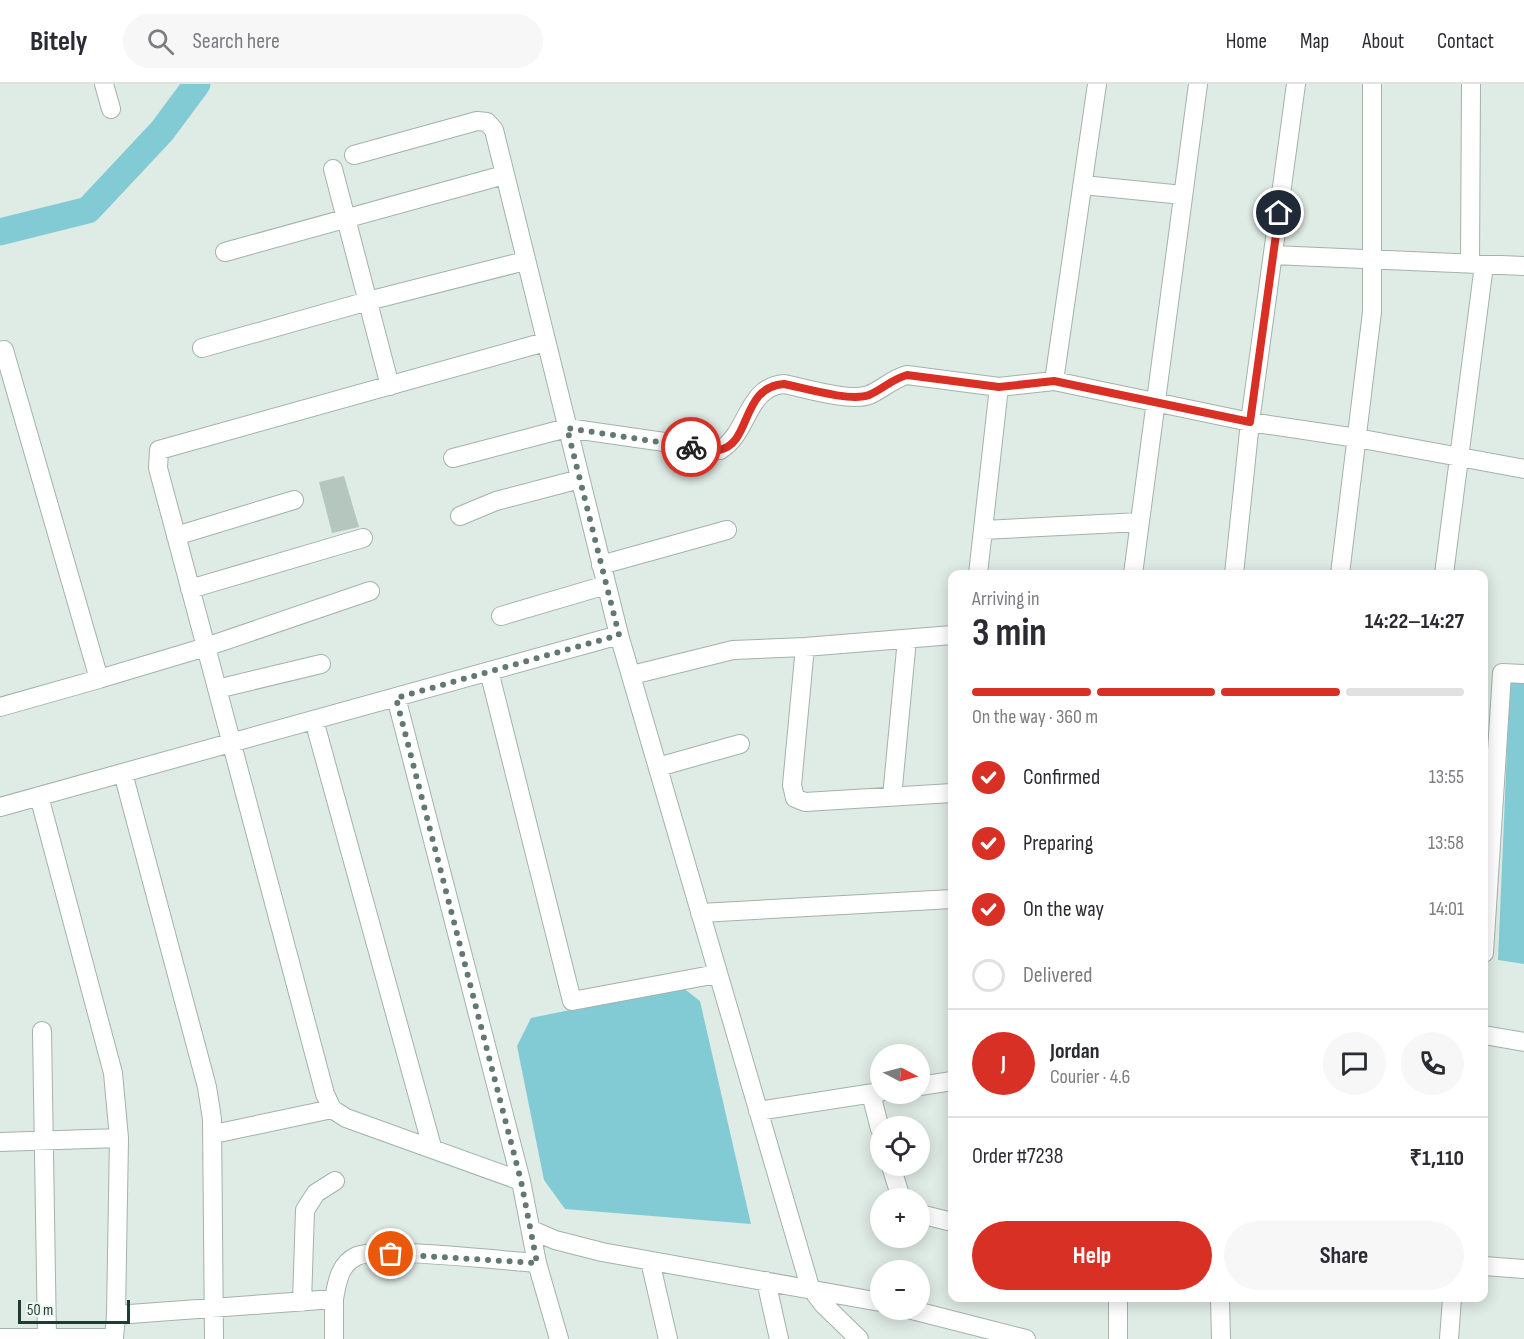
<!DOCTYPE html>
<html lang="en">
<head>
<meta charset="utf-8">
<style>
  :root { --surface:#fff; --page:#f7f7f7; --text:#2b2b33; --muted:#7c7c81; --line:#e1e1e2; --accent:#d93025 }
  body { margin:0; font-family:"Sofia Sans Condensed",sans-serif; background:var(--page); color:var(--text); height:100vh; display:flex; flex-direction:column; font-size:22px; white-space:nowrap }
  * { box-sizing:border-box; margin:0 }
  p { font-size:20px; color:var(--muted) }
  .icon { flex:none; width:33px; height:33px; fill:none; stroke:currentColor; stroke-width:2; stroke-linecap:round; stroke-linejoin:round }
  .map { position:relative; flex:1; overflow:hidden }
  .panel { position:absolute; left:948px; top:486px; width:540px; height:732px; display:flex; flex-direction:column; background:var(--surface); border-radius:12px; box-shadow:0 3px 15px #0003 }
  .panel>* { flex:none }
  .needle { width:39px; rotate:96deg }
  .buttons { position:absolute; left:870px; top:960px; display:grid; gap:12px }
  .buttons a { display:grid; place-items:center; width:60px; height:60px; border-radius:50%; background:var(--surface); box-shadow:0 3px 15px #0003; font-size:30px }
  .scale { position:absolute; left:18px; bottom:15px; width:112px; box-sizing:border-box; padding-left:6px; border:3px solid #1f3c33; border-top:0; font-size:16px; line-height:21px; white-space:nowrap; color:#1f3c33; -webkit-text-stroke:4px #eff7f3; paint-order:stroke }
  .pin { position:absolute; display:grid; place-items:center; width:51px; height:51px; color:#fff; margin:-26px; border:3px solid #fff; border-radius:50%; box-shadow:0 2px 6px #0007 }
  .courier { position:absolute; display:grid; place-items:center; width:60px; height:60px; margin:-30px; border:4px solid #d93025; border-radius:50%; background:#fff; color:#222; box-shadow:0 2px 8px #0007 }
  .head em { font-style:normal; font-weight:700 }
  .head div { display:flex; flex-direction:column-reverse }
  .head { display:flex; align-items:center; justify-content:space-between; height:102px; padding:0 24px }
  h1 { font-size:39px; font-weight:700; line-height:45px }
  .bar { display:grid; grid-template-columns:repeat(4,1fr); gap:9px 6px; align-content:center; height:72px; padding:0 24px }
  .bar i { height:8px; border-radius:4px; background:var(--line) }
  .bar .current { background:var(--accent) }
  .bar p { grid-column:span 4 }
  .line { display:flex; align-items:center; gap:15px; padding:0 24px; border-top:2px solid var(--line) }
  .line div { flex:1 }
  .round { display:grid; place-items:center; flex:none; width:63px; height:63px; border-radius:32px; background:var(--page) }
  ol { padding:0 24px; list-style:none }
  li { display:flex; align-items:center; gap:18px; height:66px }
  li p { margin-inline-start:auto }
  li .icon { padding:6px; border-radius:50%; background:var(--accent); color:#fff; stroke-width:4 }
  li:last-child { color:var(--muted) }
  li i { width:33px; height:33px; border:3px solid var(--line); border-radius:50% }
  .button { display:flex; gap:12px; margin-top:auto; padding:12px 24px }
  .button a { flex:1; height:69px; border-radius:36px; background:var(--accent); color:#fff; font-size:24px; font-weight:700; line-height:69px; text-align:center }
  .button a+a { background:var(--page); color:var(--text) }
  header { display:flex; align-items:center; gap:36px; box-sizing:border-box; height:84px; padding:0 30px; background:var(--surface); border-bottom:2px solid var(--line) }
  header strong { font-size:28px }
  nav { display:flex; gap:33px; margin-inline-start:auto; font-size:21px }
  .search { width:420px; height:54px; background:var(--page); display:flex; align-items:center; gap:15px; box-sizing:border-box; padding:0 21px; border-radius:33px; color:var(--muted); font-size:22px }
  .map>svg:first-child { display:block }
  .water { fill:#83cbd4 }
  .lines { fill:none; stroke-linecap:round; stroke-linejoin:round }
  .river { stroke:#83cbd4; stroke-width:27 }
  .building { fill:#b4c6be }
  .minor-casing { stroke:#a2b3ac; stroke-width:20 }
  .minor { stroke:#fff; stroke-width:18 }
  .done { stroke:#627971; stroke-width:6; stroke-dasharray:0 10.8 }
  .route { stroke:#d93025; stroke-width:8 }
</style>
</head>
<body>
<header>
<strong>Bitely</strong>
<div class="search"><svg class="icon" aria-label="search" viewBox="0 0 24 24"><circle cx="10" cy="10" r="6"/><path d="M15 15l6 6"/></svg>Search here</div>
<nav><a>Home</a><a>Map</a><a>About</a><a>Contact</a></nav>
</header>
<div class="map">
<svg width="1524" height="1255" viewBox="0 0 1524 1255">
  <rect width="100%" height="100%" fill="#dfebe5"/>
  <path class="water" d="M 1510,595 L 1524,596 L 1524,880 L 1498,876 Z
    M 682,903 L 700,917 L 751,1140 L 565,1125 L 544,1096 L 517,962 L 531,934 Z"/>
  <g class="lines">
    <path class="river" d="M 0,148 L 88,126 L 162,47 L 197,0"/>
  </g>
  <path class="building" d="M 344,392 L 359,443 L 332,449 L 319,398 Z"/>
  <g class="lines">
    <defs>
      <path id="minor" d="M 104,0 L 111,25
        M 354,71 L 477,37 L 487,38 L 494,46 L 619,551
        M 333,85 L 390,302
        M 1083,101 L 1183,111
        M 225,168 L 504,91
        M 1273,171 L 1524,182
        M 1470,180 L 1471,0
        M 202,264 L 368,217 L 525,177
        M 1054,297 L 1097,0
        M 453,374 L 567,344 L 720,366 C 749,349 746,303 784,300 C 804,304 850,318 869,311 C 883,305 892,295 907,291 L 999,303 L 1054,297 L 1250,338 L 1357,354 L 1524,385
        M 460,432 L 496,417 L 580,395
        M 983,446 L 1140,438
        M 176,452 L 294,416
        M 601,481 L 727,446
        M 978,490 L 999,303
        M 1133,490 L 1198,0
        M 1234,490 L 1250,338 L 1296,0
        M 1340,490 L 1372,228 L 1372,0
        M 1444,490 L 1484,181
        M 190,505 L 363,454
        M 370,507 L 206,563 L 158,384 L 159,366 L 545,258
        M 501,532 L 606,501
        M 805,563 L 792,701 L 795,714 L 805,718 L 952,709
        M 489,587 L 572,917 L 717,890
        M 632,591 L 733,566 L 805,563 L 952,551
        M 99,595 L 206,563 L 325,1010 L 332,1025 L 346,1034 L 521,1097
        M 217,605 L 321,580
        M 396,613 L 521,1097 L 537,1179 L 559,1255
        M 0,623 L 99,595 L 4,266
        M 314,636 L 432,1063
        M 658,683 L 740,660
        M 123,689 L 207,1003 L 212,1035 L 214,1255
        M 39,712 L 113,989 L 119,1054 L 116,1231
        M 892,713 L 907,555
        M 0,723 L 619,551 L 810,1203 L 823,1220 L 859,1255
        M 700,829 L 952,815
        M 1484,869 L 1502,589 L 1524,590
        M 42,947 L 47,1254
        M 1484,951 L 1524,958
        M 920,1002 L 952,997
        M 871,1010 L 880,1045
        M 758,1027 L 880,1008
        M 214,1050 L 332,1025
        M 0,1058 L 119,1054
        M 891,1082 L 901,1114
        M 920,1130 L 952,1138
        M 532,1146 L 555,1156 L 602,1168 L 880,1218
        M 650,1177 L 668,1255
        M 1484,1182 L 1524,1185
        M 766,1197 L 779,1255
        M 1220,1214 L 1221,1255
        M 334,1215 C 337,1199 339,1180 357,1172 C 378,1162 506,1177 537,1179
        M 302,1218 L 305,1126 L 316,1109 L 335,1097
        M 912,1226 L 1026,1255
        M 0,1254 L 114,1254 L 116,1231 L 334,1215 L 334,1255
        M 1118,1255 L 1118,1214
        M 1449,1255 L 1452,1214"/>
    </defs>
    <use href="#minor" class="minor-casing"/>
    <use href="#minor" class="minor"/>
  </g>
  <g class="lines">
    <path class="done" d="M 391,1170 L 537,1179 L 521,1097 L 396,614 L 619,551 L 567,344 L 691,363"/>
    <path class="route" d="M 691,363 C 699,364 710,367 719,366 C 752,360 740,303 784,300 C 804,304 850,318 869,311 C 883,305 892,295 907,291 L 999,303 L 1054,297 L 1250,338 L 1279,129"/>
  </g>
</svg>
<div class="buttons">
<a><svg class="needle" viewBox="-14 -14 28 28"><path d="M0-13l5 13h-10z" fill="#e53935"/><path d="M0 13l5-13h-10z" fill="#7c7c81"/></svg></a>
<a><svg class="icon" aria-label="locate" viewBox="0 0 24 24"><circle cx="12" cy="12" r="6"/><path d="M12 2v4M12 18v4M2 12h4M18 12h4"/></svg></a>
<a>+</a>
<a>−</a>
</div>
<div class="scale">50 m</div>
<div class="pin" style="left:391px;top:1170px;background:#ea580c"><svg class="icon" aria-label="bag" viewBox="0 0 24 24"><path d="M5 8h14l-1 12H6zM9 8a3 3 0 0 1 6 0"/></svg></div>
<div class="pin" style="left:1279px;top:129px;background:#1f2937"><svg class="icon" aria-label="home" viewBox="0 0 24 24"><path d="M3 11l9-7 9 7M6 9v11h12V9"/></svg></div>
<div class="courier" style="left:691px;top:363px"><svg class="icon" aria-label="bike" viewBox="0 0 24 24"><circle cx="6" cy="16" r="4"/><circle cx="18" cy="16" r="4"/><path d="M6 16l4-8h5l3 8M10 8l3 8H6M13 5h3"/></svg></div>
<section class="panel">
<div class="head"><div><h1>3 min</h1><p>Arriving in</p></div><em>14:22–14:27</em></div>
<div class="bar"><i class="current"></i><i class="current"></i><i class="current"></i><i></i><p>On the way · 360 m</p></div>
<ol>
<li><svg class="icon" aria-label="check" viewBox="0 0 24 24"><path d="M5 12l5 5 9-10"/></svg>Confirmed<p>13:55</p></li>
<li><svg class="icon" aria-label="check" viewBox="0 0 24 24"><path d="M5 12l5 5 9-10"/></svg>Preparing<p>13:58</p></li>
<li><svg class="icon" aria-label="check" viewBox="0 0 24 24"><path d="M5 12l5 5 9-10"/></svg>On the way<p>14:01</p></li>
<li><i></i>Delivered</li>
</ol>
<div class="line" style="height:108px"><b class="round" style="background:var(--accent);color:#fff">J</b><div><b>Jordan</b><p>Courier · 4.6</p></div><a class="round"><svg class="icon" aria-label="chat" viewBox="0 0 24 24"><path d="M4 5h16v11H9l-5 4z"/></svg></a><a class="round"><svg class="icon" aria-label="phone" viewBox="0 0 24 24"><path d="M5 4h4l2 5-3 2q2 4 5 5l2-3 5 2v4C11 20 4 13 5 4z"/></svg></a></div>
<div class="line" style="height:78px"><div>Order #7238</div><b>₹1,110</b></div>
<div class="button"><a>Help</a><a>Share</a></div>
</section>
</div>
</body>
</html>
